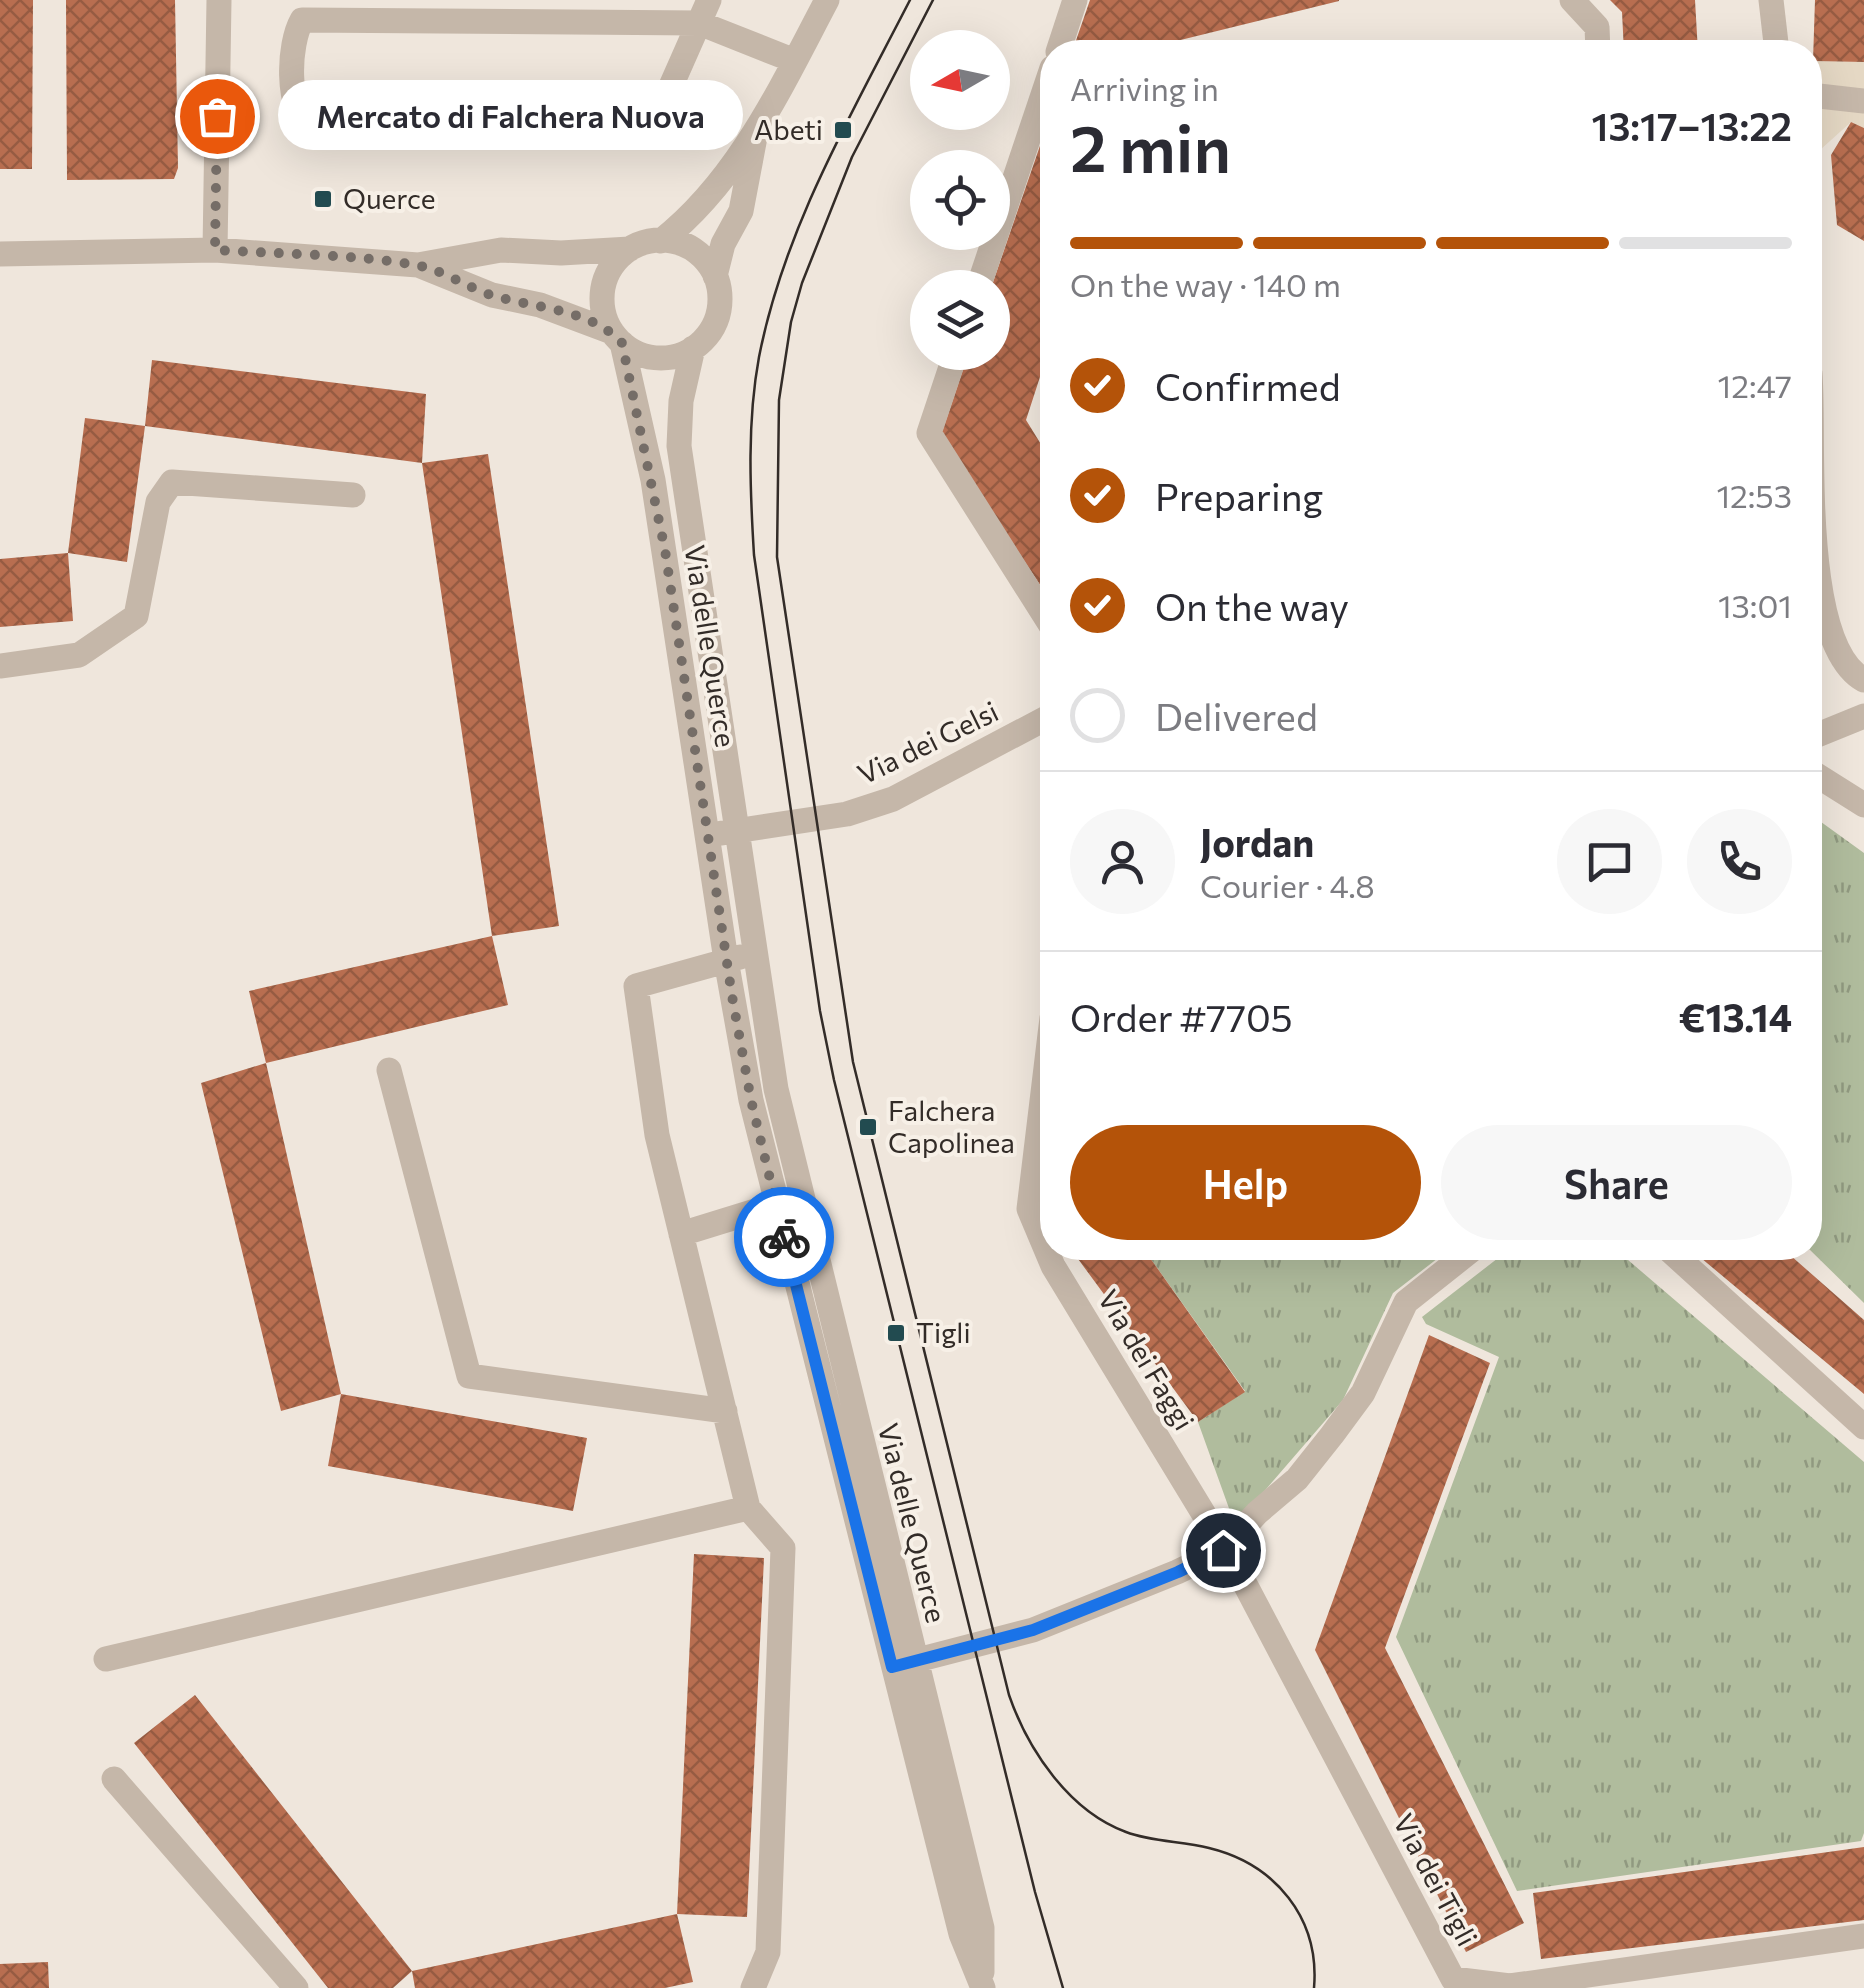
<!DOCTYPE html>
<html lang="en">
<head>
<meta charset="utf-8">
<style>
  :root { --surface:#fff; --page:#f7f7f7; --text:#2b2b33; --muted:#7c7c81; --line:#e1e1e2; --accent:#b45309 }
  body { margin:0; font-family:Commissioner,sans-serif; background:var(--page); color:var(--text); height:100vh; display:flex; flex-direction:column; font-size:38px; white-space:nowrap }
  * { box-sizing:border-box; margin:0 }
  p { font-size:32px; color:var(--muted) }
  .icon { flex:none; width:55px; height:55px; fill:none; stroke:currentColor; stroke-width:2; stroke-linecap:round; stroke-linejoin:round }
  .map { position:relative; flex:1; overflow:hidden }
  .drawer { position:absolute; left:1040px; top:40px; width:782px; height:1220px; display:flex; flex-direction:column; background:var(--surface); border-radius:40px; box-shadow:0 10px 40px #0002 }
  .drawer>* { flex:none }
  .needle { width:65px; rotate:261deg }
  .tools { position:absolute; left:910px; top:30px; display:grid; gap:20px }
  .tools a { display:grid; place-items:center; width:100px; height:100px; border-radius:50%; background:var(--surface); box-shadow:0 10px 40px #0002; font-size:50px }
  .pin { position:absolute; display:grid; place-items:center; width:85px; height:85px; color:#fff; margin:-42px; border:5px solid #fff; border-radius:50%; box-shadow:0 2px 10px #0007 }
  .courier { position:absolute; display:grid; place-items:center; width:100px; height:100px; margin:-50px; border:8px solid #1a73e8; border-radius:50%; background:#fff; color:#222; box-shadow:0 2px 12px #0007 }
  .bubble { position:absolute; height:70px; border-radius:35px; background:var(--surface); box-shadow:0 10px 40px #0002; font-size:32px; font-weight:600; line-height:70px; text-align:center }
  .summary em { font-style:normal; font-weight:600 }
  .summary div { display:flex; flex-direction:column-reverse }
  .summary { display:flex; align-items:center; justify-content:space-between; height:170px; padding:0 30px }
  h1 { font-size:65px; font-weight:600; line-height:75px }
  .bar { display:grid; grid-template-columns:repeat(4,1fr); gap:15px 10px; align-content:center; height:120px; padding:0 30px }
  .bar i { height:12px; border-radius:8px; background:var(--line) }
  .bar .active { background:var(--accent) }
  .bar p { grid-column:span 4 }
  .line { display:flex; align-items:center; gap:25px; padding:0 30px; border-top:2px solid var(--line) }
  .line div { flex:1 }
  .round { display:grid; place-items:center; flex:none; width:105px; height:105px; border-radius:52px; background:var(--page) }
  ol { padding:0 30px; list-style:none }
  li { display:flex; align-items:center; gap:30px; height:110px }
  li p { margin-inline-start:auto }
  li .icon { padding:10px; border-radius:50%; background:var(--accent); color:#fff; stroke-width:4 }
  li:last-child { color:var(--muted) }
  li i { width:55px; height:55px; border:5px solid var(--line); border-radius:50% }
  .cta { display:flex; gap:20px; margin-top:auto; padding:20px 30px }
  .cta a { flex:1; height:115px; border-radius:60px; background:var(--accent); color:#fff; font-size:40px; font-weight:600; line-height:115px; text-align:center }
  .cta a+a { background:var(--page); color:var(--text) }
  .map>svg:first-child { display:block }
  .grass { fill:url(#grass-tufts) }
  .plaza { fill:#e5d8c4 }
  .building { fill:url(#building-cross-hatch) }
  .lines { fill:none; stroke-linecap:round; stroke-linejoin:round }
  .minor { stroke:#c5b7a9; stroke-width:25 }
  .tram { stroke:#332c28; stroke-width:2.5 }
  .done { stroke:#756d67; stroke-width:10; stroke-dasharray:0 18 }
  .route { stroke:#1a73e8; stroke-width:12 }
  .poi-dot { fill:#224b50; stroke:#f7f0e7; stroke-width:4 }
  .labels { text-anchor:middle; stroke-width:8; stroke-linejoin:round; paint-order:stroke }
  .poi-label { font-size:28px; fill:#332c28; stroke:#f7f0e7; text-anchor:start }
  .street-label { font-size:28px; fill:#332c28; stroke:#f7f0e7 }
</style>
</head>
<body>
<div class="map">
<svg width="1864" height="1988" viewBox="0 0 1864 1988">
  <defs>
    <pattern id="grass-tufts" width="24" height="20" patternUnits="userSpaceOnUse" patternTransform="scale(2.5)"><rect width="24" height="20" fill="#b0bc9d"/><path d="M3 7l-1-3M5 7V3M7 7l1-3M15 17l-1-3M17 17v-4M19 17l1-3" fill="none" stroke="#909980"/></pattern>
    <pattern id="building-cross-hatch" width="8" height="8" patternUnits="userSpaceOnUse" patternTransform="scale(2.5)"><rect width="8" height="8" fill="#b86e50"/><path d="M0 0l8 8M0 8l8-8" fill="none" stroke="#965b42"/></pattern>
  </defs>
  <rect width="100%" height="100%" fill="#efe6dc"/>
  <path class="grass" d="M 1810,814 L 1864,853 L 1864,1303 L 1808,1248 Z
    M 1143,1248 L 1451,1248 L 1393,1293 L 1343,1400 L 1235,1525 L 1198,1422 L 1245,1391 Z
    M 1511,1248 L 1614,1248 L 1864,1462 L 1864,1833 L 1861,1841 L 1517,1891 L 1396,1637 L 1499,1357 L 1426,1324 L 1422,1317 Z"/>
  <path class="plaza" d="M 1813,61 L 1864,62 L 1864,128 L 1851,122 L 1820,150 Z"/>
  <path class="building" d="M 0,0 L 33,0 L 32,169 L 0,169 Z
    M 66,0 L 175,0 L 178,168 L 174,179 L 67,180 Z
    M 1090,0 L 1339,0 L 1339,1 L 1148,48 L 1146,52 L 1072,52 Z
    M 1610,0 L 1695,0 L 1698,52 L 1624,52 L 1622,12 Z
    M 1815,0 L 1864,0 L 1864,62 L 1813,61 Z
    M 1052,111 L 1052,340 L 1026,420 L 1052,462 L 1052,603 L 941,435 L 969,352 L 992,352 L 991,288 Z
    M 1851,122 L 1864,128 L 1864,241 L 1837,225 L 1831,155 Z
    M 152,360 L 426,394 L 422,463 L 145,426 L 127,562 L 68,553 L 85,418 L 145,426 Z
    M 488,454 L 559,926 L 492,936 L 422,463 Z
    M 68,553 L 73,621 L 0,627 L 0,559 Z
    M 492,936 L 508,1005 L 266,1063 L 249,991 Z
    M 266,1063 L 341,1394 L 281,1411 L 201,1083 Z
    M 1070,1248 L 1143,1248 L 1245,1392 L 1198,1422 Z
    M 1689,1248 L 1782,1248 L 1864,1320 L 1864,1394 Z
    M 1429,1335 L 1490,1363 L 1385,1648 L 1524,1923 L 1466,1952 L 1315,1650 Z
    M 341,1394 L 587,1438 L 573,1511 L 328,1466 Z
    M 694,1554 L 764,1558 L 747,1917 L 677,1914 Z
    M 195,1695 L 412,1971 L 393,1988 L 328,1988 L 134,1743 Z
    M 1864,1847 L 1864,1920 L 1541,1959 L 1533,1893 Z
    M 677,1914 L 693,1982 L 665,1988 L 415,1988 L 412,1971 Z
    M 48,1962 L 49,1988 L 0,1988 L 0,1964 Z"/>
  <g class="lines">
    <path class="minor" d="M 709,0 L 652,129 L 637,134 L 309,127 C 286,107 288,45 302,20 L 699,23 L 795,61
      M 1572,0 L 1597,27 L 1598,52
      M 1771,0 L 1777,52
      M 1058,52 L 1075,0
      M 1810,95 L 1864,101
      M602 299a59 59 0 1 1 118 0a59 59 0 1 1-118 0Z
      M 661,241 C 739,180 782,85 827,0
      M 215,250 L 219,0
      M 0,254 L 215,250 L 418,265 L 501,250 L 561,253 L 630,249
      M 418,265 L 492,295 L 540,305 L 612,332
      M 715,276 L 723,244 L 741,211 L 755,137
      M 978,288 L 1052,68
      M 622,343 L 653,480 L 726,960 L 751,1100 L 961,1934 L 983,1988
      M 693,348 L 681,401 L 679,446 L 776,1089 L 982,1928 L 982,1972
      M 956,352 L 929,433 L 1052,627
      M 1810,374 C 1815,442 1799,644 1864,680
      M 0,666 L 79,655 L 136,616 L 158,502 L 172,482 L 353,495
      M 1810,738 L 1864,716
      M 1810,771 L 1864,805
      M 722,833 L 847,814 L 893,799 L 1052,715
      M 1052,1018 L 1029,1209 L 1053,1266 L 1236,1567 L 1453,1979 L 1510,1986 L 1864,1936
      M 389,1070 L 469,1376 L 725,1411
      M 681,1234 L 791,1200
      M 1667,1248 L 1864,1427
      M 748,1508 L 783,1548 L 768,1952 L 753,1988
      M 106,1659 L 748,1508 L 657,1135 L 636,986 L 740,957
      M 902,1664 L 1033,1630 L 1177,1572 L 1223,1550 L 1257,1513 L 1297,1479 L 1332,1435 L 1363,1393 L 1406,1302 L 1474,1248
      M 114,1779 L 296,1988"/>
    <path class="tram" d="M 910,0 C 851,115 784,229 759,357 C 747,422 750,490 754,555 L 820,1011 L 834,1080 L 1035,1892 L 1063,1988
      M 933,0 L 852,157 L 802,283 L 791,322 L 779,400 L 777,557 L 853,1062 L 1009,1695 C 1028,1750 1069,1811 1126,1832 C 1152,1842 1182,1841 1209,1848 C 1275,1864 1320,1918 1314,1988"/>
  </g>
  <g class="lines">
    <path class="done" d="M 217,116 L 215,250 C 278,254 353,254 415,265 C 442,269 467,288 494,296 C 535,308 591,309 622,343 L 665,550 L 732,996 L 751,1100 L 784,1237"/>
    <path class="route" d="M 784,1237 L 892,1667 L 1033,1630 L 1178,1572 L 1223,1550"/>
  </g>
  <g class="poi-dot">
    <rect x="833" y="120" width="20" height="20" rx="5"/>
    <rect x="313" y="189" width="20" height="20" rx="5"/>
    <rect x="858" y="1117" width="20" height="20" rx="5"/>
    <rect x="886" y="1323" width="20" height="20" rx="5"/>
  </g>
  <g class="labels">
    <g class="poi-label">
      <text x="823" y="140" text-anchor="end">Abeti</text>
      <text x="343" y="209">Querce</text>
      <text x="888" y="1121">Falchera<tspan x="888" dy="32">Capolinea</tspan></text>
      <text x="916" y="1343">Tigli</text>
    </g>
    <g class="street-label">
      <text transform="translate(710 646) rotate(81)" y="10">Via delle Querce</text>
      <text transform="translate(928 743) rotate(-26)" y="10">Via dei Gelsi</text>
      <text transform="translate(1146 1360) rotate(59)" y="10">Via dei Faggi</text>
      <text transform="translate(912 1523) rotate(76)" y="10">Via delle Querce</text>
      <text transform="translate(1435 1880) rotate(62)" y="10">Via dei Tigli</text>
    </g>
  </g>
</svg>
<div class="tools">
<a><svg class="needle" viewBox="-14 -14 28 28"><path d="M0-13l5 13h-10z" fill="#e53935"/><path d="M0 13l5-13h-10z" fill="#7c7c81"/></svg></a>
<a><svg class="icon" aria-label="locate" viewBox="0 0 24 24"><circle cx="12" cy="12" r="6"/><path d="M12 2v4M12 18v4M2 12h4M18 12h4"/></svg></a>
<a><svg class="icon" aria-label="layers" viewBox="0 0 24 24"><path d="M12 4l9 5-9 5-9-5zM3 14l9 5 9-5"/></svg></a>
</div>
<div class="pin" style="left:217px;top:116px;background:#ea580c"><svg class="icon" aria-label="bag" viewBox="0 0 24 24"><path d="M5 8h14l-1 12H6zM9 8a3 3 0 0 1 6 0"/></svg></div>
<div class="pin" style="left:1223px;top:1550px;background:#1f2937"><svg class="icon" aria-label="home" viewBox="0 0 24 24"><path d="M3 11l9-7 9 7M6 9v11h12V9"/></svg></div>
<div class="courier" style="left:784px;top:1237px"><svg class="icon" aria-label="bike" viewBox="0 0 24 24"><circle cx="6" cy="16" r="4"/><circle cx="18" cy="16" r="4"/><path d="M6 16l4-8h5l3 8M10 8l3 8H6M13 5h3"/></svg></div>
<div class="bubble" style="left:278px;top:80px;width:465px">Mercato di Falchera Nuova</div>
<section class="drawer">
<div class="summary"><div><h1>2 min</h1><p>Arriving in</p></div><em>13:17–13:22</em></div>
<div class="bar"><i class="active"></i><i class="active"></i><i class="active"></i><i></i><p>On the way · 140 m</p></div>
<ol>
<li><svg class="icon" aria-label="check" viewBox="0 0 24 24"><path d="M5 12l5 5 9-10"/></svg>Confirmed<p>12:47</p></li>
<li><svg class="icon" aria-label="check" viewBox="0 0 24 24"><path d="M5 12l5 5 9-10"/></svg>Preparing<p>12:53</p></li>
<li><svg class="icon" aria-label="check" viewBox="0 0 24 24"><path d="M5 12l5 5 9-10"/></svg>On the way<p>13:01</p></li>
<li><i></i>Delivered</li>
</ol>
<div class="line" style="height:180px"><a class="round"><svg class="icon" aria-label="person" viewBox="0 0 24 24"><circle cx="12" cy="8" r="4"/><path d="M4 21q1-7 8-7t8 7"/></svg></a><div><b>Jordan</b><p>Courier · 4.8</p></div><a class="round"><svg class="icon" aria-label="chat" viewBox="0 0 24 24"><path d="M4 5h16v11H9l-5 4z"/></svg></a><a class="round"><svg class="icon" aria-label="phone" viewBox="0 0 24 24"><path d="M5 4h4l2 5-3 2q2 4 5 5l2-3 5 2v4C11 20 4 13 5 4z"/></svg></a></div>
<div class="line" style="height:130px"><div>Order #7705</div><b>€13.14</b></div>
<div class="cta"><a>Help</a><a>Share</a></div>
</section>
</div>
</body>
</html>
